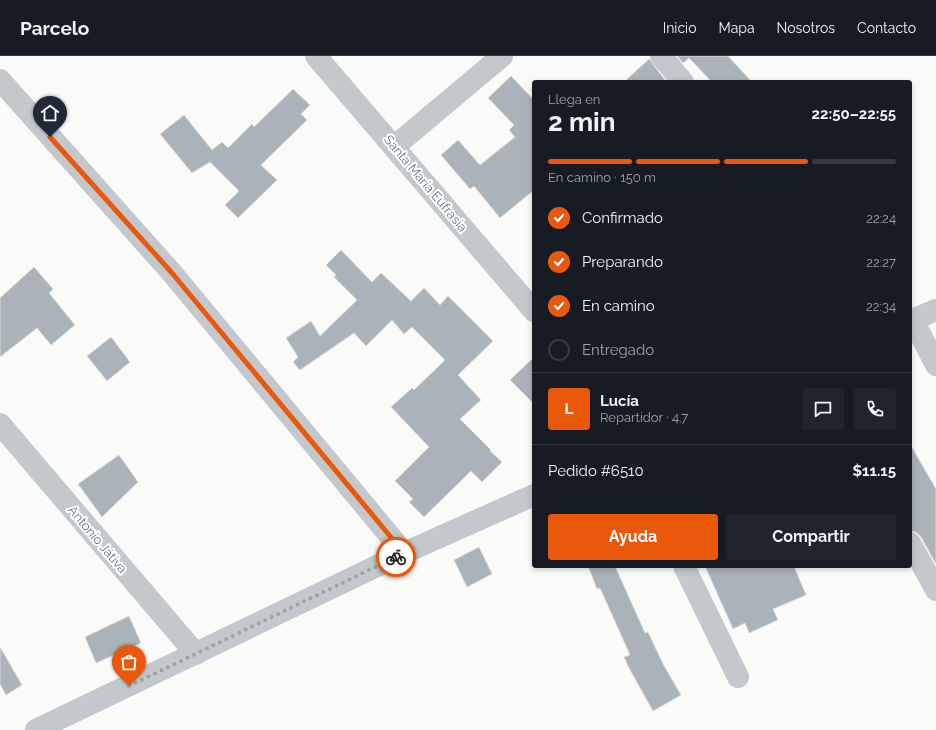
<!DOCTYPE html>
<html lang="es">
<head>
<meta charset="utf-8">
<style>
  :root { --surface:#171b24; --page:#20242c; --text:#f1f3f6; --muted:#9ea1a6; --line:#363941; --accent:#ea580c }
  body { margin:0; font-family:Raleway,sans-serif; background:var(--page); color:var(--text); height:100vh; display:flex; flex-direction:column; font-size:15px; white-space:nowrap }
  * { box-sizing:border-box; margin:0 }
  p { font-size:13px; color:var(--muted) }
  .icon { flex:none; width:22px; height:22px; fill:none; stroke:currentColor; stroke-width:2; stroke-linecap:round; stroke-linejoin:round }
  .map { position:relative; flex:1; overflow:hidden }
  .side { position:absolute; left:532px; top:24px; width:380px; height:488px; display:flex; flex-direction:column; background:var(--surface); border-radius:4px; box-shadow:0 2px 6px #0003 }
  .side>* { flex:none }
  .pin { position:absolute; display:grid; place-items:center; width:34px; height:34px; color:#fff; margin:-41px -17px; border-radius:50% 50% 50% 0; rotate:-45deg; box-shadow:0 0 4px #0007 }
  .pin .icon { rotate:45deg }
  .courier { position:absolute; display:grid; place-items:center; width:40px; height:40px; margin:-20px; border:3px solid #ea580c; border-radius:50%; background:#fff; color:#222; box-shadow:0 1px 5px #0007 }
  .overview em { font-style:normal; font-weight:700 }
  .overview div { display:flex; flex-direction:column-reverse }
  .overview { display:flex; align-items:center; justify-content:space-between; height:68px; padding:0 16px }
  h1 { font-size:26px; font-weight:700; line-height:30px }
  .bar { display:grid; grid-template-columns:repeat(4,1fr); gap:6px 4px; align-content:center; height:48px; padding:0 16px }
  .bar i { height:5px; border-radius:3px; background:var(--line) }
  .bar .on { background:var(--accent) }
  .bar p { grid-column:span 4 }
  .line { display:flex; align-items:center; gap:10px; padding:0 16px; border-top:1px solid var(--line) }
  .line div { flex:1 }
  .round { display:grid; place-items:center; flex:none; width:42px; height:42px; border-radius:4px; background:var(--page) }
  ol { padding:0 16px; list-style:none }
  li { display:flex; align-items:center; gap:12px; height:44px }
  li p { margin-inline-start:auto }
  li .icon { padding:4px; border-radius:50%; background:var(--accent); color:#fff; stroke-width:4 }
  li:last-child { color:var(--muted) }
  li i { width:22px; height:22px; border:2px solid var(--line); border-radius:50% }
  .action { display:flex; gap:8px; margin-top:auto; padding:8px 16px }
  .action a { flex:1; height:46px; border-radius:4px; background:var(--accent); color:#fff; font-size:16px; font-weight:700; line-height:46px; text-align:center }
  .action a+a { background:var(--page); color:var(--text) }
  header { display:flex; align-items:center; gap:24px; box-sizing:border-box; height:56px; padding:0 20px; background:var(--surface); border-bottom:1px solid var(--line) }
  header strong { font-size:19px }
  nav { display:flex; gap:22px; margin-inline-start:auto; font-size:14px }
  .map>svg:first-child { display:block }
  .building { fill:#aab3b9; stroke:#dcdcda }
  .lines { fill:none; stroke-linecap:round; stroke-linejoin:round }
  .minor { stroke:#c3c8cc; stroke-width:22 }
  .done { stroke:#99a4ac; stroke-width:4; stroke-dasharray:0 7.2 }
  .route { stroke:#ea580c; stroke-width:5 }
  .labels { text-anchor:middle; stroke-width:4; stroke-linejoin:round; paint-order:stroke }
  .street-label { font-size:13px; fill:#657683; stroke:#fff }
</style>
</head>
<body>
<header>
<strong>Parcelo</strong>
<nav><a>Inicio</a><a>Mapa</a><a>Nosotros</a><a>Contacto</a></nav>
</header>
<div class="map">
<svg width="936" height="674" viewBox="0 0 936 674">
  <rect width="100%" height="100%" fill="#fafaf8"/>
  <path class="building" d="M 677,0 L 728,0 L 752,26 L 712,26 L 689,2 L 683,7 Z
    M 649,3 L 665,24 L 663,26 L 624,26 Z
    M 511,20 L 534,44 L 534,134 L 500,162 L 474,130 L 470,133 L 441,99 L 458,84 L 480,109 L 515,81 L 509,74 L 514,69 L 488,42 Z
    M 293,33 L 310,49 L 301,58 L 307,64 L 261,109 L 277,124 L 238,162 L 225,149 L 239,135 L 210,106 L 192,117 L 160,78 L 184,59 L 212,94 L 222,86 L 228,92 L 252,68 L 254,71 Z
    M 341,194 L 372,226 L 381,217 L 411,245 L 424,232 L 440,249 L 448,240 L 493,285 L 458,319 L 481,344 L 460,363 L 491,394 L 490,395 L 502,406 L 482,426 L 471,415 L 424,461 L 409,446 L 413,443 L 395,425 L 429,391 L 391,351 L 412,332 L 414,334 L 445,304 L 412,271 L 404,278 L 392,264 L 366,290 L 354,277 L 300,314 L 293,306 L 298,301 L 286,282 L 311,265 L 320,280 L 357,244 L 334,221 L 336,219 L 326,209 Z
    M 34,211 L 53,233 L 49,237 L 75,269 L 51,289 L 37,272 L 0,301 L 0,242 Z
    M 111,281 L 130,306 L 107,325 L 87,300 Z
    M 534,301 L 534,348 L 510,324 Z
    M 910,388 L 936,433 L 936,508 L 921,481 L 916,476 L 910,475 Z
    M 119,399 L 138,426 L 102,461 L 78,428 Z
    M 479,491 L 492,518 L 467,531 L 454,504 Z
    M 588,510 L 615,510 L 645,577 L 648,576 L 663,608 L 681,639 L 653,655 L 629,612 L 624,601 L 630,599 L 600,532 L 597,533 Z
    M 705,510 L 794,510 L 806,539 L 773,553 L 778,564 L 749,577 L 745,567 L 733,573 Z
    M 129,560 L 141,587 L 96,607 L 85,581 Z
    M 0,591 L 22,629 L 6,639 L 0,628 Z"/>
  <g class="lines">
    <path class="minor" d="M 316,0 L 534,255
      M 661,0 L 683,26
      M 0,24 L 172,217 L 404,497
      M 395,90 L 502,0
      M 913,264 L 936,309
      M 910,265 L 936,254
      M 0,368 L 196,598
      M 910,487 L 936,534
      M 684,510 L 738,621
      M 36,674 L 404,497 L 534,439"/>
  </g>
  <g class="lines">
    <path class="done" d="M 129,630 L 396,501"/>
    <path class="route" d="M 50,81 L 172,217 L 404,497 L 396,501"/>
  </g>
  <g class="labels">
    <g class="street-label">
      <text transform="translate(426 127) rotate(50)" y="5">Santa María Eufrasia</text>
      <text transform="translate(98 483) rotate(50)" y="5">Antonio Játiva</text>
    </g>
  </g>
</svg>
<div class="pin" style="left:129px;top:630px;background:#ea580c"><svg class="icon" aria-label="bag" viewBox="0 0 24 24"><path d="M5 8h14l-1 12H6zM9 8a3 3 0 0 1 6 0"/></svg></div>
<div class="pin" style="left:50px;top:81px;background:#1f2937"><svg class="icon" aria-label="home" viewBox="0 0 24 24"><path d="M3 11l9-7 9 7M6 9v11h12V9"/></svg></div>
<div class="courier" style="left:396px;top:501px"><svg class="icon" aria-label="bike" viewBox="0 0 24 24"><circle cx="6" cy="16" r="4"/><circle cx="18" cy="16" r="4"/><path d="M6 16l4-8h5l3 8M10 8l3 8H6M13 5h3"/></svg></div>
<section class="side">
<div class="overview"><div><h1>2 min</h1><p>Llega en</p></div><em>22:50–22:55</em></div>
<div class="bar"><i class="on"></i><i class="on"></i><i class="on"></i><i></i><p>En camino · 150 m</p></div>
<ol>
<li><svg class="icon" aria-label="check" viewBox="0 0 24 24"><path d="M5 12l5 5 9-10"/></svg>Confirmado<p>22:24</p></li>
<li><svg class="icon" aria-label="check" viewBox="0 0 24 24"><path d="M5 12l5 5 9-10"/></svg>Preparando<p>22:27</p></li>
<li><svg class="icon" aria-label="check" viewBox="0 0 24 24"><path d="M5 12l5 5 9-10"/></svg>En camino<p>22:34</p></li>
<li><i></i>Entregado</li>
</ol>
<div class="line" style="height:72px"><b class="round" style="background:var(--accent);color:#fff">L</b><div><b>Lucía</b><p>Repartidor · 4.7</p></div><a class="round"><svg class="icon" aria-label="chat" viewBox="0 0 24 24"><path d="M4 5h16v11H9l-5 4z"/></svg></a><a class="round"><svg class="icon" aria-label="phone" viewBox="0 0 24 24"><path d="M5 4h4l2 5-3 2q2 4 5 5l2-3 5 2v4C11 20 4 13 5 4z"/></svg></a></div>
<div class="line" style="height:52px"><div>Pedido #6510</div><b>$11.15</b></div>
<div class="action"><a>Ayuda</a><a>Compartir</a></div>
</section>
</div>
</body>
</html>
